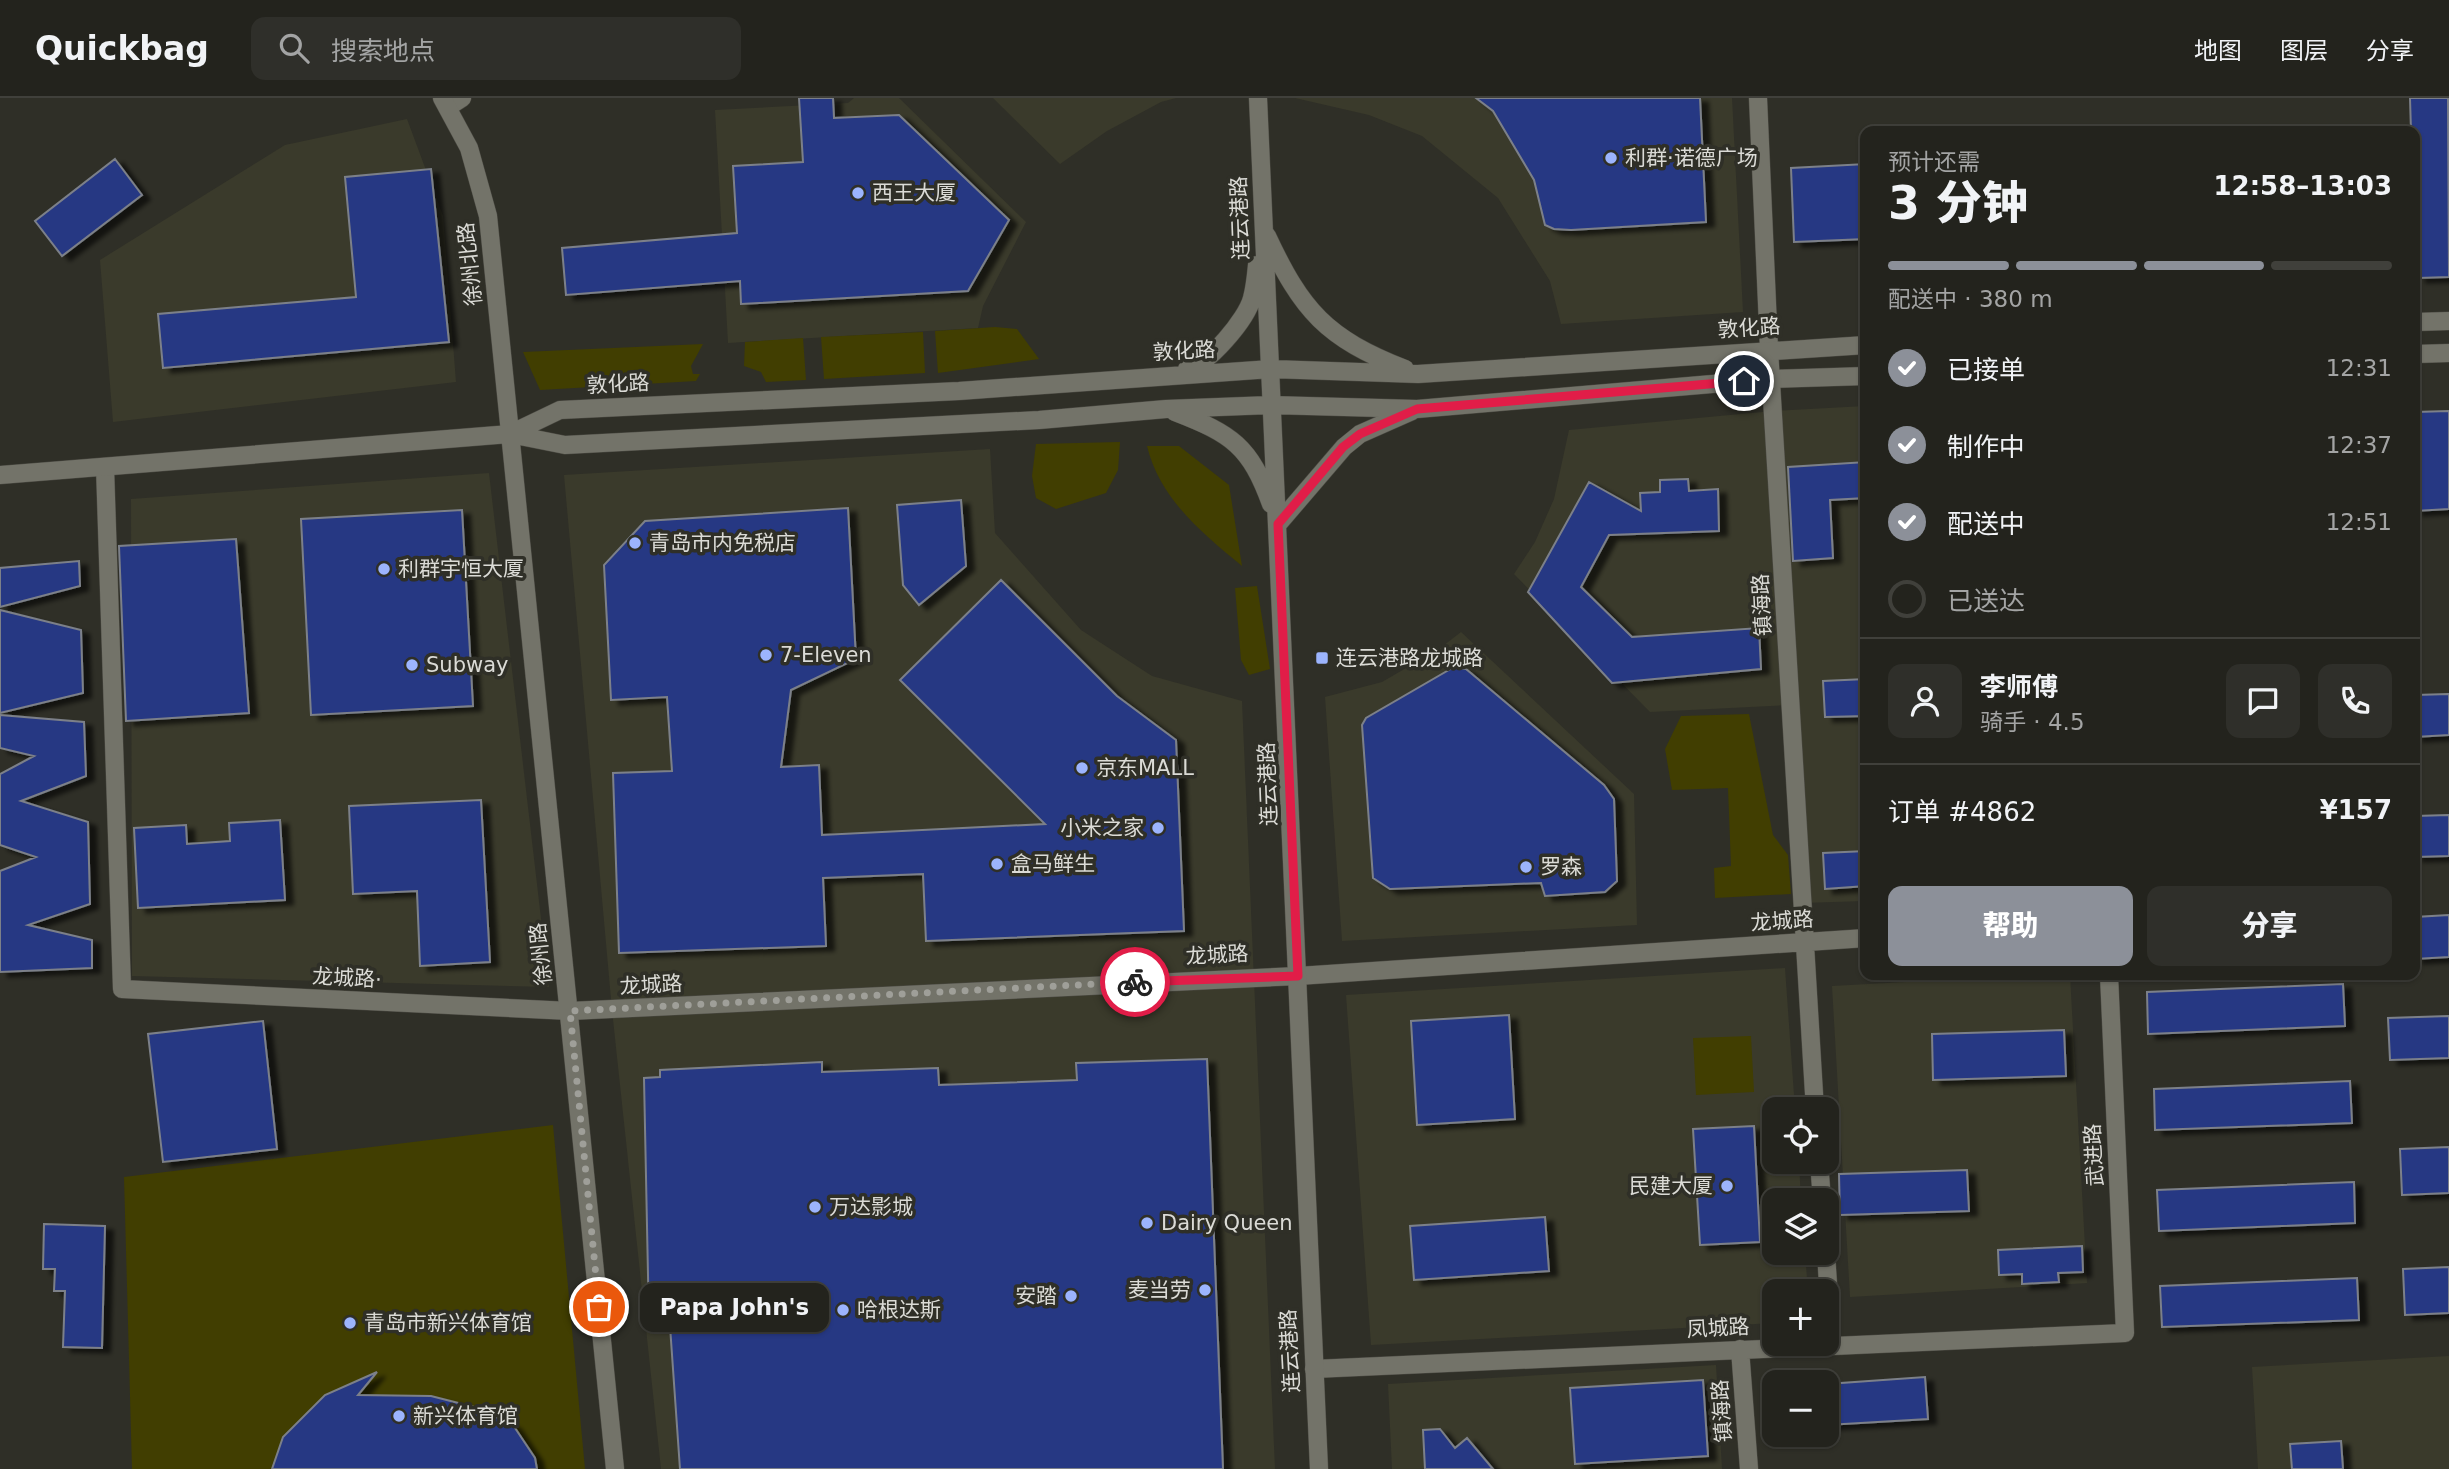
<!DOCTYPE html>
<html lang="zh">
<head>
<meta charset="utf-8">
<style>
  :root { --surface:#23231d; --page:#2f2f2a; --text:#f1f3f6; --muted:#a3a4a4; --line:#40403b; --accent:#8c9099 }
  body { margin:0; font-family:"DejaVu Sans","Noto Sans SC",sans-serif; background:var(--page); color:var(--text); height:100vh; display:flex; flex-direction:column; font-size:26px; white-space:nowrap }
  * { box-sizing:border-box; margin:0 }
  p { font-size:23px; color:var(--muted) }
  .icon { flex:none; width:38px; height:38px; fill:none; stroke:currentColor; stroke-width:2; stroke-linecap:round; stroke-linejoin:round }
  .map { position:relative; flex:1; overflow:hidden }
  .side { position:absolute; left:1860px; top:28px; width:560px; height:854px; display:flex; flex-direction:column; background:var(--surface); border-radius:14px; box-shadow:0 2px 5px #0004,0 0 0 2px var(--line) }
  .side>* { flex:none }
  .buttons { position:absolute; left:1762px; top:999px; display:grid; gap:14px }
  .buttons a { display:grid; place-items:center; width:77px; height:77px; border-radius:14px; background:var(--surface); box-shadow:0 2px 5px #0004,0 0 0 2px var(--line); font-size:35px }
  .pin { position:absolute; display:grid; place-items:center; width:60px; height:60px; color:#fff; margin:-30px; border:4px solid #fff; border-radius:50%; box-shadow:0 2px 7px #0007 }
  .courier { position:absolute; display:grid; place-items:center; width:70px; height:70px; margin:-35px; border:5px solid #e11d48; border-radius:50%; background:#fff; color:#222; box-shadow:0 2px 9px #0007 }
  .bubble { position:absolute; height:49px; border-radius:14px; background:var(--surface); box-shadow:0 2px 5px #0004,0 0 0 2px var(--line); font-size:23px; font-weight:800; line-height:49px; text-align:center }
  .headline em { font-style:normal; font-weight:800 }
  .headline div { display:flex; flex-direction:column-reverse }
  .headline { display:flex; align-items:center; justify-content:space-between; height:119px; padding:0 28px }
  h1 { font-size:46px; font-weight:800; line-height:52px }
  .bar { display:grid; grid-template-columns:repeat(4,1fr); gap:10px 7px; align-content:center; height:84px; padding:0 28px }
  .bar i { height:9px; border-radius:5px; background:var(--line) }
  .bar .active { background:var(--accent) }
  .bar p { grid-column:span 4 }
  .line { display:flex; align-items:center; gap:18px; padding:0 28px; border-top:2px solid var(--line) }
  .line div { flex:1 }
  .round { display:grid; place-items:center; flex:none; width:74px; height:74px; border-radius:14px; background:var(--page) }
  ol { padding:0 28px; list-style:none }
  li { display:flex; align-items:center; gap:21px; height:77px }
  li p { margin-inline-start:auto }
  li .icon { padding:7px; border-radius:50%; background:var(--accent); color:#fff; stroke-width:4 }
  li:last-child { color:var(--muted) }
  li i { width:38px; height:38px; border:4px solid var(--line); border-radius:50% }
  .primary-button { display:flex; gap:14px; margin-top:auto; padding:14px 28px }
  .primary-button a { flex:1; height:80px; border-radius:14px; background:var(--accent); color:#fff; font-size:28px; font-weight:800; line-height:80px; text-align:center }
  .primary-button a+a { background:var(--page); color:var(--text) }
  header { display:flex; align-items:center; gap:42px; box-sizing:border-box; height:98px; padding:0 35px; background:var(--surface); border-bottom:2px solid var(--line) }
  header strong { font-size:33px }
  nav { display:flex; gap:38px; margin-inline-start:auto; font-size:24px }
  .search { width:490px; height:63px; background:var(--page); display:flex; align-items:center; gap:18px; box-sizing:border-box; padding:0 24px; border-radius:14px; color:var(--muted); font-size:26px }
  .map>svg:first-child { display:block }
  .built { fill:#3a3a2b }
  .green { fill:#413e01 }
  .building { fill:#263783; stroke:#7c8089; stroke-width:2; filter:url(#shadow) }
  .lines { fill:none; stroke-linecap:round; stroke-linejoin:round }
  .street-casing { stroke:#4b4a43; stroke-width:19 }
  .secondary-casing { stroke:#4b4a43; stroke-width:19 }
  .street { stroke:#737369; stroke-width:18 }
  .secondary { stroke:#737369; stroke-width:18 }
  .done { stroke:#9f9f99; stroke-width:7; stroke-dasharray:0 12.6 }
  .route { stroke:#e11d48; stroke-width:9 }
  .poi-dot { fill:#9cb4fd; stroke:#2f2f27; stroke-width:2.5 }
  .labels { text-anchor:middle; stroke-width:7; stroke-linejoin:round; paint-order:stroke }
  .poi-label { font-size:21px; fill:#dbdbd6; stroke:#2f2f27; text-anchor:start }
  .street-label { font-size:21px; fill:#dbdbd6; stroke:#2f2f27 }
</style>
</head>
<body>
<header>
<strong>Quickbag</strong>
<div class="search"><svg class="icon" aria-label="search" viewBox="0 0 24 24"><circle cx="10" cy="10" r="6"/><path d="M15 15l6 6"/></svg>搜索地点</div>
<nav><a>地图</a><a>图层</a><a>分享</a></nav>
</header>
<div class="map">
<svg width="2449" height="1371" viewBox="0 0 2449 1371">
  <defs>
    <filter id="shadow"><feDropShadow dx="8" dy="4.5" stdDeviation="2" flood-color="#0009"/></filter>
  </defs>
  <rect width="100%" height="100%" fill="#2f2f27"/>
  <path class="built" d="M 854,0 L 899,0 L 1026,124 L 983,208 L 978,230 L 728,245 L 715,12 L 848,5 Z
    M 993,0 L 1176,0 L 1161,4 L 1107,33 L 1060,66 Z
    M 1295,0 L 1732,0 L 1743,214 L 1561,226 L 1550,183 L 1498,100 L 1422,38 L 1369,17 Z
    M 407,21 L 443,118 L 456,284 L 113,324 L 100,162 L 285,47 Z
    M 1865,308 L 1865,803 L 1802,805 L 1790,607 L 1650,614 L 1514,476 L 1535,444 L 1554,401 L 1569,332 L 1773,313 Z
    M 990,351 L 995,435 L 1081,532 L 1152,578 L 1242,603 L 1275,1371 L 661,1371 L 612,912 L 564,377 Z
    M 489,375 L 549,889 L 132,878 L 131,401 Z
    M 1461,534 L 1634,696 L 1637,827 L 1342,843 L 1325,599 L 1382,584 L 1439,551 Z
    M 1785,870 L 1795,1011 L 1774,1012 L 1774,1064 L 1799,1064 L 1801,1102 L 1774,1102 L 1774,1155 L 1805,1155 L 1808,1193 L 1774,1194 L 1774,1225 L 1371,1247 L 1346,897 Z
    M 2035,877 L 2070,877 L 2087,1185 L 1850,1199 L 1832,888 Z
    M 2449,1258 L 2449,1371 L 2258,1371 L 2252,1269 Z
    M 1716,1267 L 1722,1371 L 1392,1371 L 1388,1286 Z"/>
  <path class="green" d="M 995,229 L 1017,231 L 1039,261 L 938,275 L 935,233 Z
    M 923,234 L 925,275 L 824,281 L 821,239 Z
    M 803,240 L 806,282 L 766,284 L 761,274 L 744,268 L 745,244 Z
    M 703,246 L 691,268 L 693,276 L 700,276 L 696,283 L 540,292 L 523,254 Z
    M 1120,344 L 1118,372 L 1106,395 L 1056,411 L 1036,400 L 1032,378 L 1036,346 Z
    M 1147,348 L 1179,348 L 1229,387 L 1242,468 C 1201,434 1160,401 1147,348 Z
    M 1257,488 L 1270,571 L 1249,577 L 1241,562 L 1235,490 Z
    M 1749,616 L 1773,737 L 1788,757 L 1791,796 L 1715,800 L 1714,770 L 1731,768 L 1728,690 L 1672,692 L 1665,651 L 1681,618 Z
    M 1751,938 L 1754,994 L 1696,997 L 1693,940 Z
    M 553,1027 L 585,1371 L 132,1371 L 124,1079 Z"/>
  <path class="building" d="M 799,0 L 833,0 L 834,20 L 899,17 L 1009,122 L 968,193 L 741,206 L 740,183 L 566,197 L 562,150 L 737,135 L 733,68 L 803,64 Z
    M 1476,0 L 1700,0 L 1706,124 L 1571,132 L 1554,131 L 1545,127 L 1534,82 L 1493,13 Z
    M 2410,0 L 2448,0 L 2449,179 L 2418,180 L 2415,33 L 2411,33 Z
    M 115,61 L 142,97 L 62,158 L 35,123 Z
    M 1866,66 L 1866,141 L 1794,144 L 1791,70 Z
    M 431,71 L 449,244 L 163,270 L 158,216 L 356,199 L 345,79 Z
    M 2449,313 L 2449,411 L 2415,413 L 2415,314 Z
    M 1866,364 L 1866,400 L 1830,402 L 1833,460 L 1793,463 L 1788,369 Z
    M 1688,381 L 1689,393 L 1718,391 L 1719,433 L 1609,437 L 1581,489 L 1632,539 L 1759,530 L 1761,571 L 1612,585 L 1528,494 L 1589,384 L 1641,413 L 1640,395 L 1660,394 L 1660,382 Z
    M 961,402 L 966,468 L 919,507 L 903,487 L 897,407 Z
    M 848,410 L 856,561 L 791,592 L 781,669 L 819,667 L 822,737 L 1045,726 L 900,582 L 1001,482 L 1117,598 L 1176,642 L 1184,833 L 926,843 L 923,776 L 823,780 L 826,848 L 619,855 L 613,675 L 672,673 L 667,599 L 611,602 L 604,467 L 645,423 Z
    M 462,412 L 473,608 L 311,617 L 301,421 Z
    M 236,441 L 249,615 L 126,623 L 119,448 Z
    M 79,463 L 80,488 L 0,509 L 0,470 Z
    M 0,512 L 81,532 L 83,595 L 0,615 Z
    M 1454,569 L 1466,571 L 1604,687 L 1614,701 L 1617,783 L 1605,794 L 1545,798 L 1541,785 L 1390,791 L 1373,780 L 1362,627 L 1366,620 Z
    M 1866,581 L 1866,618 L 1825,619 L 1823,583 Z
    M 2449,596 L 2449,637 L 2415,639 L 2415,597 Z
    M 0,617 L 84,624 L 86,678 L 21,703 L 88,724 L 90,806 L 28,827 L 92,842 L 92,870 L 0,874 L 0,773 L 36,759 L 0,747 L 0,676 L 34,658 L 0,650 Z
    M 481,702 L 490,864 L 420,868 L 417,793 L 353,796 L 349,708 Z
    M 2449,717 L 2449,758 L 2415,759 L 2415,718 Z
    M 280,722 L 285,802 L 138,810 L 134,730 L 186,727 L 187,746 L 230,743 L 229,725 Z
    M 1866,753 L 1866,788 L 1825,791 L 1823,755 Z
    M 2449,817 L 2449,859 L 2415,861 L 2415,819 Z
    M 2343,886 L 2345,928 L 2148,936 L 2147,894 Z
    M 1509,917 L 1515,1021 L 1417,1027 L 1411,923 Z
    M 2449,918 L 2449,960 L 2390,962 L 2388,920 Z
    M 263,923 L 277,1051 L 163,1064 L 148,936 Z
    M 2064,932 L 2066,978 L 1933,982 L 1932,936 Z
    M 1207,961 L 1223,1371 L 680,1371 L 670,1228 L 649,1226 L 644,980 L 660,979 L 660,972 L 822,964 L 822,974 L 938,970 L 939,987 L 1077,982 L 1076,965 Z
    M 2350,983 L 2352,1025 L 2155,1032 L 2154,991 Z
    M 1754,1028 L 1760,1144 L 1700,1147 L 1693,1031 Z
    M 2449,1049 L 2449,1095 L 2402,1097 L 2400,1051 Z
    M 1967,1072 L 1969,1113 L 1840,1117 L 1839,1076 Z
    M 2354,1084 L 2355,1125 L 2159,1133 L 2157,1092 Z
    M 1545,1119 L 1549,1173 L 1414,1182 L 1410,1128 Z
    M 44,1126 L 105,1128 L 102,1250 L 63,1249 L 65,1193 L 54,1193 L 55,1171 L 43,1171 Z
    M 2082,1148 L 2083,1174 L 2058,1175 L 2059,1184 L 2022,1186 L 2022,1176 L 1999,1177 L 1998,1152 Z
    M 2449,1169 L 2449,1215 L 2405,1217 L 2403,1171 Z
    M 2357,1180 L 2359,1222 L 2162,1229 L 2160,1188 Z
    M 377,1274 L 358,1297 L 431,1298 L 474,1309 L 513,1327 L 535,1360 L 537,1371 L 272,1371 L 283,1339 L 325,1297 Z
    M 1925,1279 L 1928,1321 L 1827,1327 L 1827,1286 Z
    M 1703,1282 L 1708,1358 L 1575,1366 L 1570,1290 Z
    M 1440,1331 L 1455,1350 L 1467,1340 L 1493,1371 L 1425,1371 L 1423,1332 Z
    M 2341,1343 L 2343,1371 L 2292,1371 L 2290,1346 Z"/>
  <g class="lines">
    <defs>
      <path id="street" d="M 1758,0 L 1769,251 L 1815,1012
        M 448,9 L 462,0
        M 105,369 L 122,891 L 570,913 L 1298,878 L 1866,840
        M 1819,1064 L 1822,1102
        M 1826,1155 L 1832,1248
        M 1740,1251 L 1749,1371
        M 1314,1271 L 2125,1235 L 2109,877"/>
      <path id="secondary" d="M 442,0 L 469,50 L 488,118 L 615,1371
        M 1258,0 L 1319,1371
        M 1267,138 C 1302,213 1326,240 1405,271
        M 2415,224 L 2449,223
        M 2415,256 L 2449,255
        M 1187,271 C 1208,267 1247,221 1252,200 C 1255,189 1256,177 1257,167
        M 1175,314 C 1232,336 1250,348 1271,406
        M 510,336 L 560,312 L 959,293 L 1271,271 L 1418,276 L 1866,247
        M 0,377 L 510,336 L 565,347 L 1039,322 L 1166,311 L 1271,307 L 1417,311 L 1771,281 L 1866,278
        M 1278,426 L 1344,349 L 1360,336 L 1412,313"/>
    </defs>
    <use href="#street" class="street-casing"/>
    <use href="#secondary" class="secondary-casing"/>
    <use href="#street" class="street"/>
    <use href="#secondary" class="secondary"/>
  </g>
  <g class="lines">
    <path class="done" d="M 599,1209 L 570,913 L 1135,884"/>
    <path class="route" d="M 1135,884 L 1298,878 L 1278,426 L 1343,349 L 1360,336 L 1417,311 L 1744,283"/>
  </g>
  <g class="poi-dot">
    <circle cx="1611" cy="60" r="7"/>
    <circle cx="858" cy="95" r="7"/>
    <circle cx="635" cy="445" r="7"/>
    <circle cx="384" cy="471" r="7"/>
    <circle cx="766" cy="557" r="7"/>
    <rect x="1315" y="553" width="14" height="14" rx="3.5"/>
    <circle cx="412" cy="567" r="7"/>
    <circle cx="1082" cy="670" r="7"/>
    <circle cx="1158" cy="730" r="7"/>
    <circle cx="997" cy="766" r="7"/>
    <circle cx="1526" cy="769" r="7"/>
    <circle cx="1727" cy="1088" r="7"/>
    <circle cx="815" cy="1109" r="7"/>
    <circle cx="1147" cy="1125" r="7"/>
    <circle cx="1205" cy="1192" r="7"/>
    <circle cx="1071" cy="1198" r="7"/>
    <circle cx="843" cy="1212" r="7"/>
    <circle cx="350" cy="1225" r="7"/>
    <circle cx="399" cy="1318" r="7"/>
  </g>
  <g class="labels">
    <g class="poi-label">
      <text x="1625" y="67">利群·诺德广场</text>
      <text x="872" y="102">西王大厦</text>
      <text x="649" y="452">青岛市内免税店</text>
      <text x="398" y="478">利群宇恒大厦</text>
      <text x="780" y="564">7-Eleven</text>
      <text x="1336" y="567">连云港路龙城路</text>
      <text x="426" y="574">Subway</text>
      <text x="1096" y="677">京东MALL</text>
      <text x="1144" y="737" text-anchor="end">小米之家</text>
      <text x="1011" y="773">盒马鲜生</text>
      <text x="1540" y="776">罗森</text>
      <text x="1713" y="1095" text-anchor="end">民建大厦</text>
      <text x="829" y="1116">万达影城</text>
      <text x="1161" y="1132">Dairy Queen</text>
      <text x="1191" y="1199" text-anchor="end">麦当劳</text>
      <text x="1057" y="1205" text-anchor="end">安踏</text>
      <text x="857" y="1219">哈根达斯</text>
      <text x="364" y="1232">青岛市新兴体育馆</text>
      <text x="413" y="1325">新兴体育馆</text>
    </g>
    <g class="street-label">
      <text transform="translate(1240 120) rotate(-92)" y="7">连云港路</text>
      <text transform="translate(470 166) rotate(-96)" y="7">徐州北路</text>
      <text transform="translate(1749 230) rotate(-4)" y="7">敦化路</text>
      <text transform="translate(1184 253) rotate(-3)" y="7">敦化路</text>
      <text transform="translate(618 286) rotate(-3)" y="7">敦化路</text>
      <text transform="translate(1762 507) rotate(-93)" y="7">镇海路</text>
      <text transform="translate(1268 686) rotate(-92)" y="7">连云港路</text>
      <text transform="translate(1782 823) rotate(-4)" y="7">龙城路</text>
      <text transform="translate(541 856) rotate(-96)" y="7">徐州路</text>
      <text transform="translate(1217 857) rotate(-3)" y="7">龙城路</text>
      <text transform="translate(347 880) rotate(3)" y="7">龙城路·</text>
      <text transform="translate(651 887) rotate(-3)" y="7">龙城路</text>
      <text transform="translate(2094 1057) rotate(-93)" y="7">武进路</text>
      <text transform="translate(1718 1230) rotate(-3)" y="7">凤城路</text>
      <text transform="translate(1290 1253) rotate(-93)" y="7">连云港路</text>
      <text transform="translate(1722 1313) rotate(-94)" y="7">镇海路</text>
    </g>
  </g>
</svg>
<div class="buttons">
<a><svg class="icon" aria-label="locate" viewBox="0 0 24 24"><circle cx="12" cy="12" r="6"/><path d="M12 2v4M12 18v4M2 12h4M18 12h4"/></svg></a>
<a><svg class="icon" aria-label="layers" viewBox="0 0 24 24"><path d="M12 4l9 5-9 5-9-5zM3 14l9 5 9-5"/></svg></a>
<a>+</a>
<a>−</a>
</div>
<div class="pin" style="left:599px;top:1209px;background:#ea580c"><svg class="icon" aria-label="bag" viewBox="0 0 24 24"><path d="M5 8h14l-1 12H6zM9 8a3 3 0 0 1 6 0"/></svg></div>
<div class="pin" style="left:1744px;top:283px;background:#1f2937"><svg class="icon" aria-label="home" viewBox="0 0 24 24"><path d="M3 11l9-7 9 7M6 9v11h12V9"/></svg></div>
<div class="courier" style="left:1135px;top:884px"><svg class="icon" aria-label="bike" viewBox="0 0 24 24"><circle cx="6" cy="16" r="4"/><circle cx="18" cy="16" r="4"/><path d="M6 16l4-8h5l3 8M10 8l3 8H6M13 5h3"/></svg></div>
<div class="bubble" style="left:640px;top:1185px;width:189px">Papa John's</div>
<section class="side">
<div class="headline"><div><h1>3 分钟</h1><p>预计还需</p></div><em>12:58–13:03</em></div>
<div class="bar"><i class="active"></i><i class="active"></i><i class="active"></i><i></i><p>配送中 · 380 m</p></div>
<ol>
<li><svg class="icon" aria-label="check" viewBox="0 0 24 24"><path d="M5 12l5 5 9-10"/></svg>已接单<p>12:31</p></li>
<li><svg class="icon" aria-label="check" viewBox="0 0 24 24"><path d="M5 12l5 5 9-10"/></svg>制作中<p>12:37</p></li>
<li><svg class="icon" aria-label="check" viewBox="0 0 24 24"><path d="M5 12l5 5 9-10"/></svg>配送中<p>12:51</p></li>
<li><i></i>已送达</li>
</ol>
<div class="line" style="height:126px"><a class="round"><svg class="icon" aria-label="person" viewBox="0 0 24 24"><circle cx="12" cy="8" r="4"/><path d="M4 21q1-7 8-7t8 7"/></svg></a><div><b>李师傅</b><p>骑手 · 4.5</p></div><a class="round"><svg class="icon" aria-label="chat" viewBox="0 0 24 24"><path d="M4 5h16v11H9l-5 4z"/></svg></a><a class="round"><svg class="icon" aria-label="phone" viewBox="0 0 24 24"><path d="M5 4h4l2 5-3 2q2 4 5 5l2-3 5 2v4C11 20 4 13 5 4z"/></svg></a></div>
<div class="line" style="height:91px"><div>订单 #4862</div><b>¥157</b></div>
<div class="primary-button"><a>帮助</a><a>分享</a></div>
</section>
</div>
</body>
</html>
